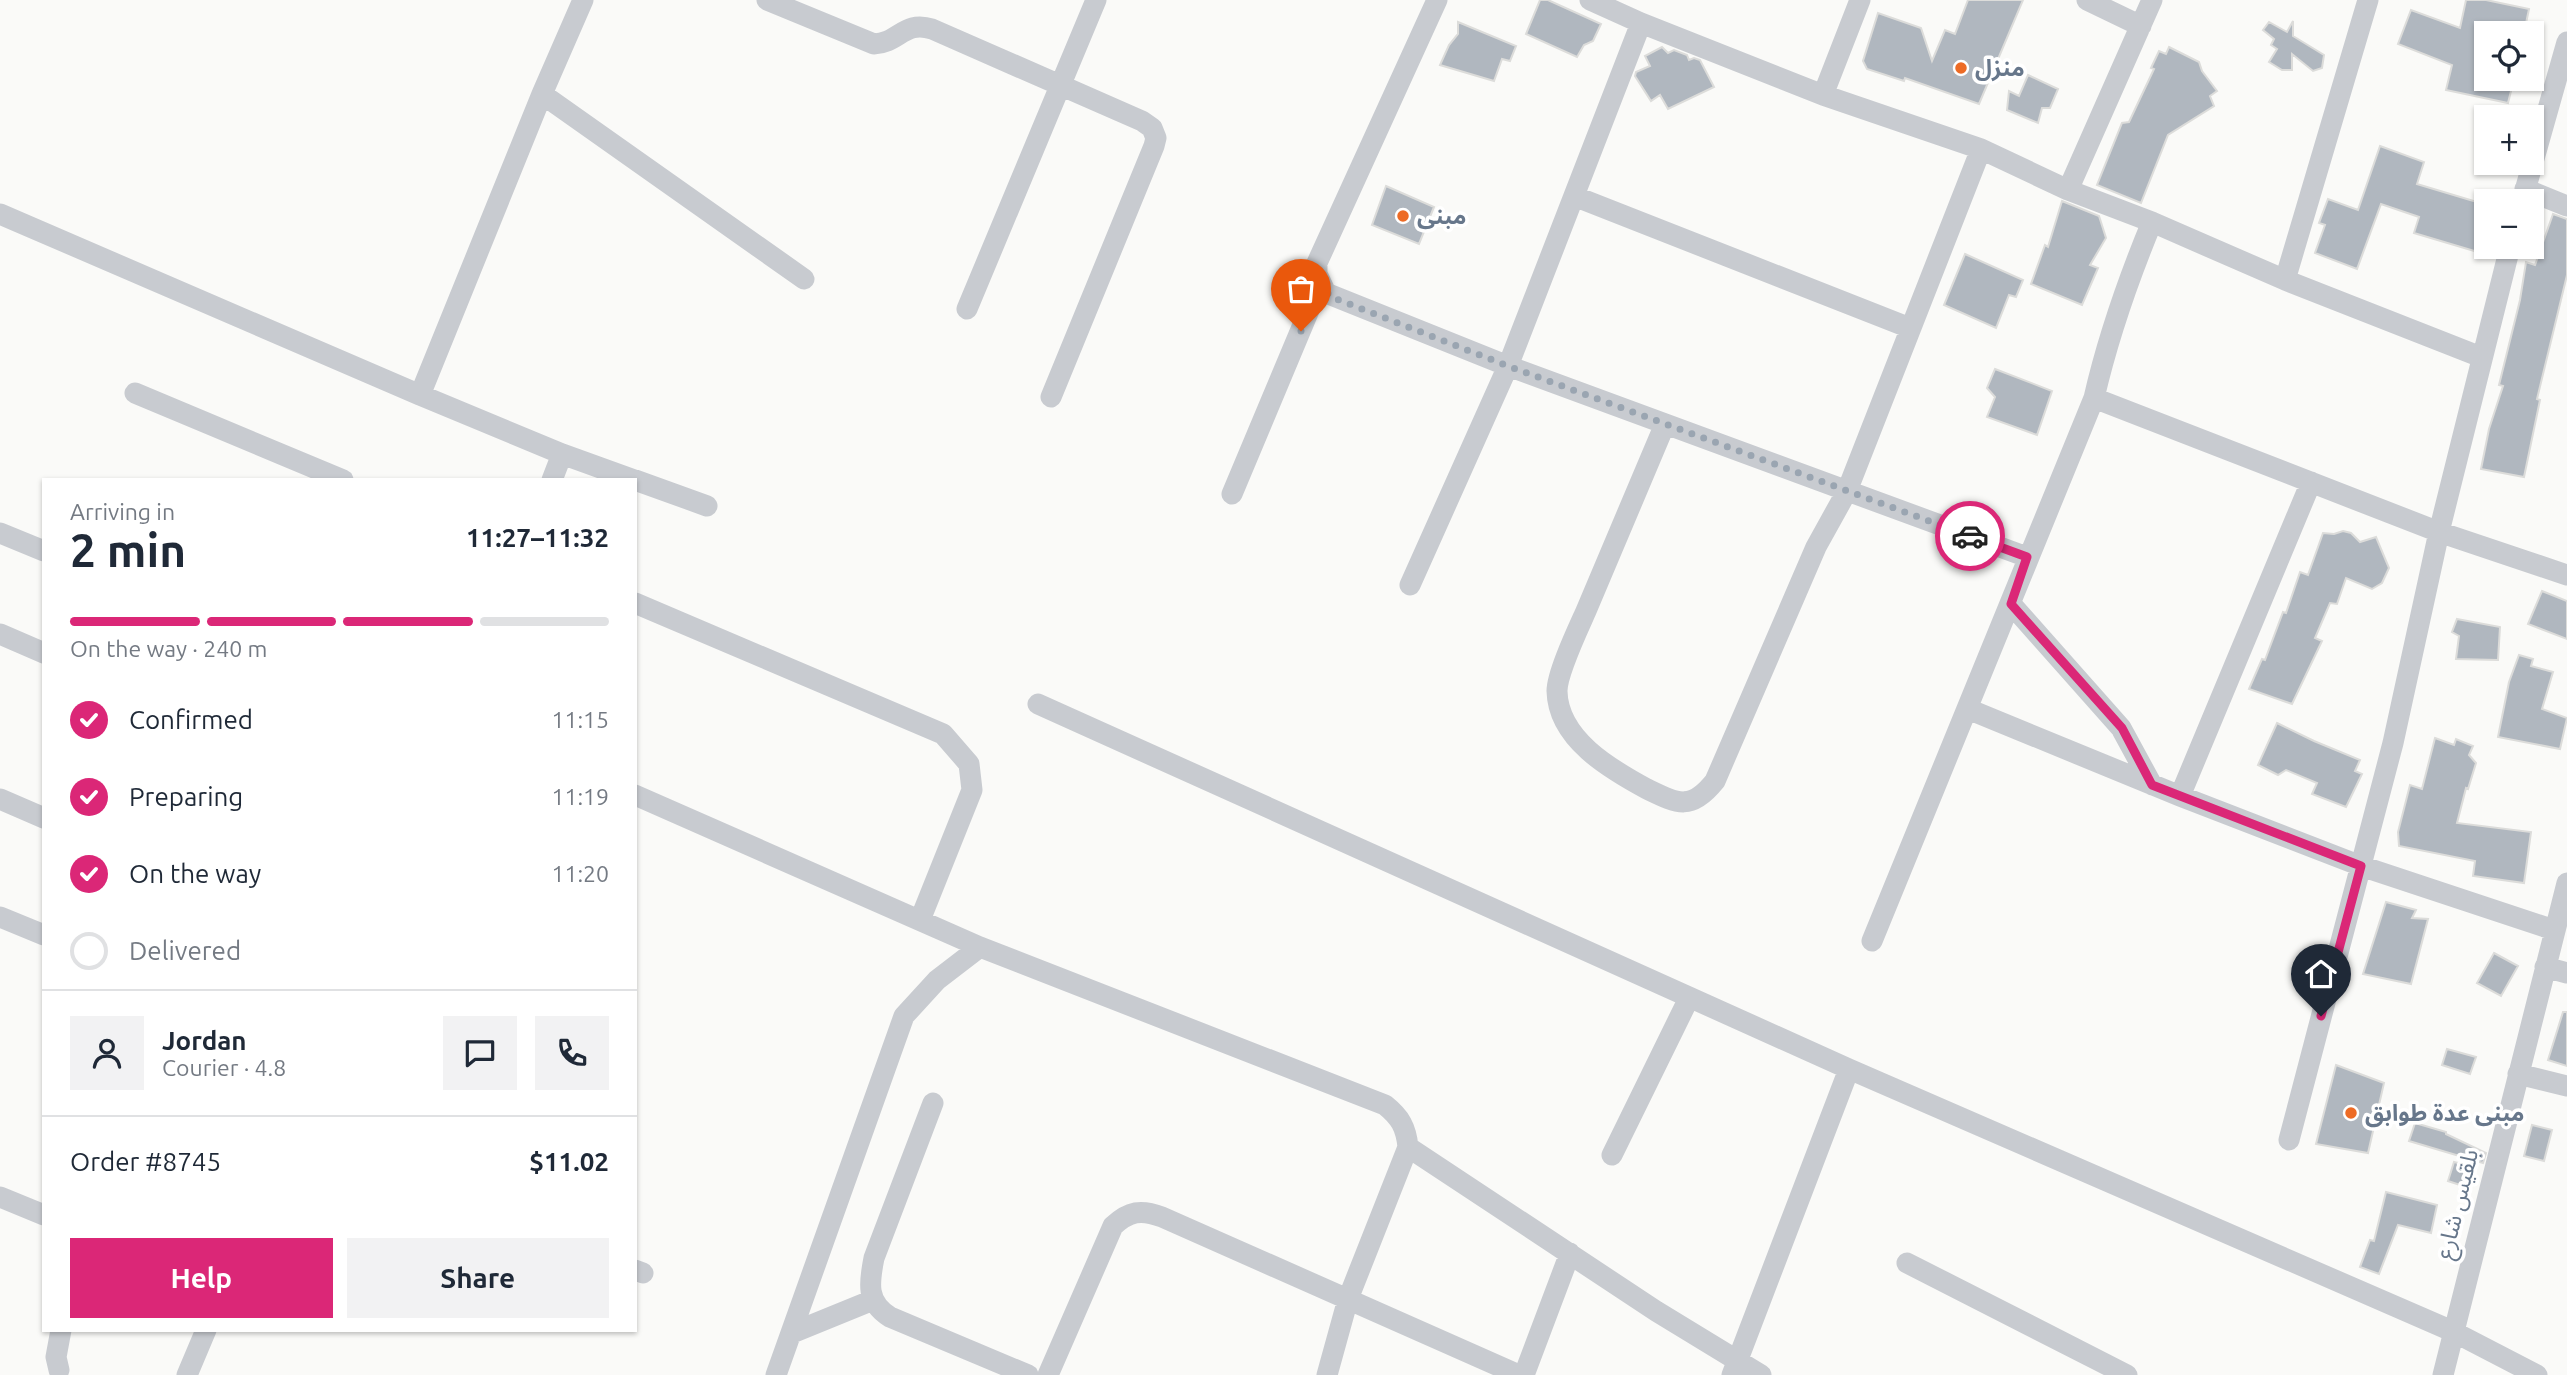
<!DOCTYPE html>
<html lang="en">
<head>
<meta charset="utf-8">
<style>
  :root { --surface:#fff; --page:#f2f2f3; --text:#1f2937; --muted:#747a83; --line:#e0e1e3; --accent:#db2777 }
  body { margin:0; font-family:Ubuntu,"Noto Sans Arabic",sans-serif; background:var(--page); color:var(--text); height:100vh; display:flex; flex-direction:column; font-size:26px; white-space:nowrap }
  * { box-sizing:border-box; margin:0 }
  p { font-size:23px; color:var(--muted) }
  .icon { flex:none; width:38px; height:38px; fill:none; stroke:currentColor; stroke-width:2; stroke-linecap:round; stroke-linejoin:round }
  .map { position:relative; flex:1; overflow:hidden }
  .sheet { position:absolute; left:42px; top:478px; width:595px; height:854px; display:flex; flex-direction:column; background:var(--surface); border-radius:0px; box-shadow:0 2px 5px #0004 }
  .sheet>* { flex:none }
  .buttons { position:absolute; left:2474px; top:21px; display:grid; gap:14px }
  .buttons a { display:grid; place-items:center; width:70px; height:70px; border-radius:0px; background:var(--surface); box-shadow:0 2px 5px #0004; font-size:35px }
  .pin { position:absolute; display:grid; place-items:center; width:60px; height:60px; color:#fff; margin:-72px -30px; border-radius:50% 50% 50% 0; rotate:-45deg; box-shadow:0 0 7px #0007 }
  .pin .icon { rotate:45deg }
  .courier { position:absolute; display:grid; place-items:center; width:70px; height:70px; margin:-35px; border:5px solid #db2777; border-radius:50%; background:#fff; color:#222; box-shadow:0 2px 9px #0007 }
  .overview em { font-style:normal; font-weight:600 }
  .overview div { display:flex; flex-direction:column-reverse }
  .overview { display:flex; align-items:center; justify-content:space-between; height:119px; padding:0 28px }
  h1 { font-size:46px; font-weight:600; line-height:52px }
  .bar { display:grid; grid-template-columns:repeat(4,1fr); gap:10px 7px; align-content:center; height:84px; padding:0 28px }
  .bar i { height:9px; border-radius:5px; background:var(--line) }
  .bar .active { background:var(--accent) }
  .bar p { grid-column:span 4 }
  .line { display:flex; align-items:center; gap:18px; padding:0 28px; border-top:2px solid var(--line) }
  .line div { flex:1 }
  .round { display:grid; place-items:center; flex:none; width:74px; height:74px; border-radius:0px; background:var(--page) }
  ol { padding:0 28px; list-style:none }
  li { display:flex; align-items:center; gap:21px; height:77px }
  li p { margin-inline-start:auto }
  li .icon { padding:7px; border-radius:50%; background:var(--accent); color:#fff; stroke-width:4 }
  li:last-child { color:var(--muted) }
  li i { width:38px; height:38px; border:4px solid var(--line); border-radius:50% }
  .cta { display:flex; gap:14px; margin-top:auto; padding:14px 28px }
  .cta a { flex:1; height:80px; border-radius:0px; background:var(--accent); color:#fff; font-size:28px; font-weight:600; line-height:80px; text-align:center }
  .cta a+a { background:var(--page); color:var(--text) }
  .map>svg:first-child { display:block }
  .building { fill:#b0b7bf; stroke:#dcdcda; stroke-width:2 }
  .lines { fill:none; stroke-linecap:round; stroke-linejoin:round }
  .minor { stroke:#c8cbd0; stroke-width:21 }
  .done { stroke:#9aa5b1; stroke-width:7; stroke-dasharray:0 12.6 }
  .route { stroke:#db2777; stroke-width:9 }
  .poi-dot { fill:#ed6b25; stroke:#fff; stroke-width:2.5 }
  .labels { text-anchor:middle; stroke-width:7; stroke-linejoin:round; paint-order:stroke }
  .poi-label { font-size:23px; font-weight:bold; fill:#67778b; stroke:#fff; text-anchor:start }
  .street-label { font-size:23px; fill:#67778b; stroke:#fff }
</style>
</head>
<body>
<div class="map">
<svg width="2567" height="1375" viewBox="0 0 2567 1375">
  <rect width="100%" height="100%" fill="#fafaf8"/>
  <path class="building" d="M 1540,0 L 1548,0 L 1601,24 L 1593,41 L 1584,45 L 1577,57 L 1526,34 Z
    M 1968,0 L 2023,0 L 1979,104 L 1905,78 L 1904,81 L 1867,69 L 1863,61 L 1878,13 L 1921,28 L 1932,61 L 1945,30 L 1955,34 Z
    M 2466,0 L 2486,0 L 2529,9 L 2524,33 L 2487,33 L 2487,79 L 2514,79 L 2508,103 L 2446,90 L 2452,65 L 2398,44 L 2411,10 L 2460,28 Z
    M 2293,21 L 2293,36 L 2324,55 L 2322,68 L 2313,71 L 2292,54 L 2292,70 L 2282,70 L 2269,62 L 2277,49 L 2271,45 L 2274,39 L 2263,30 L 2269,22 L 2287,32 Z
    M 1458,22 L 1516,46 L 1510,61 L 1502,59 L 1494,81 L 1440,65 L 1449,45 L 1458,34 Z
    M 1662,47 L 1668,53 L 1674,50 L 1687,55 L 1689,60 L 1694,58 L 1700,60 L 1714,87 L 1668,109 L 1660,95 L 1651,101 L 1635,76 L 1636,72 L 1650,66 L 1645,56 Z
    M 2169,47 L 2199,62 L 2202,71 L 2217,91 L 2210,96 L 2214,106 L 2168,135 L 2141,203 L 2097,185 L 2122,123 L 2129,122 L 2154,69 L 2151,68 L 2159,51 L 2166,54 Z
    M 2028,75 L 2058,89 L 2050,108 L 2042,108 L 2038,123 L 2007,110 L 2009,91 L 2019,96 Z
    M 2380,146 L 2424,162 L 2417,184 L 2487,205 L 2487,234 L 2481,253 L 2414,233 L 2419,217 L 2381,204 L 2357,269 L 2315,253 L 2325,225 L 2319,223 L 2328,199 L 2358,210 Z
    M 1386,186 L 1434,207 L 1419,244 L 1372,225 Z
    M 2062,201 L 2099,216 L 2106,238 L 2090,265 L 2098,268 L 2082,305 L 2031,284 L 2045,245 L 2048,247 Z
    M 2553,214 L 2567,219 L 2567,275 L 2537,399 L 2540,400 L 2524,477 L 2481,469 L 2489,429 L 2503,386 L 2499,385 L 2520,300 L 2526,262 L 2535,265 Z
    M 1965,254 L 2023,280 L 2016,297 L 2009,295 L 1996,328 L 1944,305 Z
    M 1995,369 L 2052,391 L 2037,435 L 1987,417 L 1995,397 L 1987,388 Z
    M 2343,531 L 2351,533 L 2360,542 L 2376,537 L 2389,568 L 2382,583 L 2372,589 L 2346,578 L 2337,604 L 2330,603 L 2315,638 L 2322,641 L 2292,704 L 2249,689 L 2262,659 L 2265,660 L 2283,612 L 2286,613 L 2300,572 L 2308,575 L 2323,533 L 2334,534 Z
    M 2542,591 L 2567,601 L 2567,639 L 2528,624 Z
    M 2457,619 L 2500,627 L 2498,660 L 2456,659 L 2459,636 L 2452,632 Z
    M 2519,655 L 2533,659 L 2531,666 L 2553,672 L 2542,709 L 2567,718 L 2560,749 L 2498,737 L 2509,682 Z
    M 2277,723 L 2314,741 L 2360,760 L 2355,771 L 2362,774 L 2346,807 L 2312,794 L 2317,783 L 2286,770 L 2278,775 L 2258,765 Z
    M 2435,738 L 2454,745 L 2456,739 L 2473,746 L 2469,755 L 2476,763 L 2468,789 L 2466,788 L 2457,823 L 2531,832 L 2524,883 L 2473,876 L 2475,861 L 2399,846 L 2398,832 L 2410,785 L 2422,789 Z
    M 2386,902 L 2416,910 L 2412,918 L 2428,919 L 2411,984 L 2363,974 Z
    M 2494,953 L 2518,966 L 2501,996 L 2477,983 Z
    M 2563,1012 L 2567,1012 L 2567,1066 L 2548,1060 Z
    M 2447,1049 L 2476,1057 L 2470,1074 L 2442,1065 Z
    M 2336,1065 L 2384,1083 L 2368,1153 L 2316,1144 Z
    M 2415,1123 L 2446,1132 L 2446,1134 L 2486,1153 L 2483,1163 L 2409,1141 Z
    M 2532,1125 L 2552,1130 L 2544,1161 L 2524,1156 Z
    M 2454,1162 L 2469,1166 L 2463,1186 L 2448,1181 Z
    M 2386,1192 L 2437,1205 L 2431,1233 L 2398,1225 L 2379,1274 L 2360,1267 L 2370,1240 L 2374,1241 Z"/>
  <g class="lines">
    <path class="minor" d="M 583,0 L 542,94 L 420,395 L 562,454 L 634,480
      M 767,0 L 874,44 C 899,43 904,20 932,29 L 1142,121 L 1152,128 L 1156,138 L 1154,146 L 1051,397
      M 1437,0 L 1317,263 L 1317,274 L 1326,293 L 1508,366 L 2027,557
      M 1590,0 L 1641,23 L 1823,95 L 1981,149 L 2068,190 L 2152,222 L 2285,280 L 2481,357
      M 2087,0 L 2141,26
      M 542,94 L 804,279
      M 1823,95 L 1860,0
      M 2525,189 L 2567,206
      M 2068,190 L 2152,0
      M 1574,196 L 1910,328
      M 2522,201 L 2567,42
      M 0,214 L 420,395
      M 2285,280 L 2368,0
      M 967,309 L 1096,0
      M 135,393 L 343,480
      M 2094,398 L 2439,532 L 2567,575
      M 1665,424 C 1639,486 1612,548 1586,611 C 1578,629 1557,673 1557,691 C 1558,739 1610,769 1647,789 C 1678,804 1691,811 1715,781 L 1816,547 L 1847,491 L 1981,149
      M 552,480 L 562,454
      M 635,480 L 707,506
      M 1232,494 L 1320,284
      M 0,533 L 44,551
      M 1410,585 L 1508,366 L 1641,23
      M 635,603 L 943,734 L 969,764 L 972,790 L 920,920
      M 2011,604 L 2121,728 L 2152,785
      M 0,634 L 44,653
      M 1038,704 L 1849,1069 L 2452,1331 L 2537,1375
      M 1968,709 L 2180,796 L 2361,866 L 2554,930
      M 635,795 L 980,947 L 1385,1105 C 1400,1117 1406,1127 1408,1147 L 1348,1299 L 1327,1375
      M 2180,796 L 2311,482
      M 0,799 L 44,818
      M 0,917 L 44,935
      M 1872,941 L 2094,398 C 2108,337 2128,280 2152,222
      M 2545,967 L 2567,973
      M 2518,1074 L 2567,1086
      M 933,1103 L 874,1258 C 869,1283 866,1302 890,1317 L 1028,1375
      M 2289,1140 L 2393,743 L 2439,532 L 2510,247
      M 1408,1147 L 1656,1311 L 1761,1375
      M 1612,1155 L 1689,998
      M 0,1197 L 44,1215
      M 1907,1263 L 2127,1375
      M 635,1270 L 643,1273
      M 792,1333 L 873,1300
      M 59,1370 L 56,1357 L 61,1330
      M 187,1375 L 206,1330
      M 776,1375 L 904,1016 L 937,980 L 980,947
      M 1048,1375 L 1113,1226 C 1129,1211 1141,1209 1162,1217 L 1519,1375
      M 1524,1375 L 1570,1253
      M 1732,1375 L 1849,1069
      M 2443,1375 L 2567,883"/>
  </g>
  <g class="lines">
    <path class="done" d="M 1301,331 L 1320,284 L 1331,297 L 1357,307 L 1508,366 L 1970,536"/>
    <path class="route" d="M 1970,536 L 2027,557 L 2011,604 L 2122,728 L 2152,785 L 2361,866 L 2321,1016"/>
  </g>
  <g class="poi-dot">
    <circle cx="1961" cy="68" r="7"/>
    <circle cx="1403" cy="216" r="7"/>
    <circle cx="2351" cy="1113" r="7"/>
  </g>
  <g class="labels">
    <g class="poi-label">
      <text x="1975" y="76">منزل</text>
      <text x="1417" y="224">مبنى</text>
      <text x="2365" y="1121">مبنى عدة طوابق</text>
    </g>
    <g class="street-label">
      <text transform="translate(2457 1204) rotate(-76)" y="8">بلقيس شارع</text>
    </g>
  </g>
</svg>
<div class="buttons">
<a><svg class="icon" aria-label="locate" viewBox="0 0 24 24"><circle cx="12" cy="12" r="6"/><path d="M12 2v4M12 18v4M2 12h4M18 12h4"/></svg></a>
<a>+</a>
<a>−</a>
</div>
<div class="pin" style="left:1301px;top:331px;background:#ea580c"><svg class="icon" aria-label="bag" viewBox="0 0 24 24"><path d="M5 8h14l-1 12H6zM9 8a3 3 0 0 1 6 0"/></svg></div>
<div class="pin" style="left:2321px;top:1016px;background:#1f2937"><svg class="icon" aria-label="home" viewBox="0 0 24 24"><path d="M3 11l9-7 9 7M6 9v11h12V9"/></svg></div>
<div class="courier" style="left:1970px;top:536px"><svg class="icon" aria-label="car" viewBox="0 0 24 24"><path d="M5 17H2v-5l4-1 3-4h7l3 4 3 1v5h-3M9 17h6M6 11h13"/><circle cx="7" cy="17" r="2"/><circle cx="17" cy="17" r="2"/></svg></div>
<section class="sheet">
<div class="overview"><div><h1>2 min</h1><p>Arriving in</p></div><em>11:27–11:32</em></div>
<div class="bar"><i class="active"></i><i class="active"></i><i class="active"></i><i></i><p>On the way · 240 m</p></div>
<ol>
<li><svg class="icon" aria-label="check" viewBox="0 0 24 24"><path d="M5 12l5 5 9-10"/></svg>Confirmed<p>11:15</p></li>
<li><svg class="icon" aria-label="check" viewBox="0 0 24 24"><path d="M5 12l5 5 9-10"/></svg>Preparing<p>11:19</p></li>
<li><svg class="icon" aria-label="check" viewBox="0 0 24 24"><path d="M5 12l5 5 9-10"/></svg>On the way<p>11:20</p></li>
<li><i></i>Delivered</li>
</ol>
<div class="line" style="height:126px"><a class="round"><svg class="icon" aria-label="person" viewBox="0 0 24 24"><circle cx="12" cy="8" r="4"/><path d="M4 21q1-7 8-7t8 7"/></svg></a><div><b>Jordan</b><p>Courier · 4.8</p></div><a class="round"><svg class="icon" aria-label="chat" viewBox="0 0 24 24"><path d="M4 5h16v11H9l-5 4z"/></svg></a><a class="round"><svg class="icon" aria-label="phone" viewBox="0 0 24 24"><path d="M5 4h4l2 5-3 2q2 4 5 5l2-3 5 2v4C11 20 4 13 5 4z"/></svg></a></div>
<div class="line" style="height:91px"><div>Order #8745</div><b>$11.02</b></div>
<div class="cta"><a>Help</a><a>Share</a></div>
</section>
</div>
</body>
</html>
